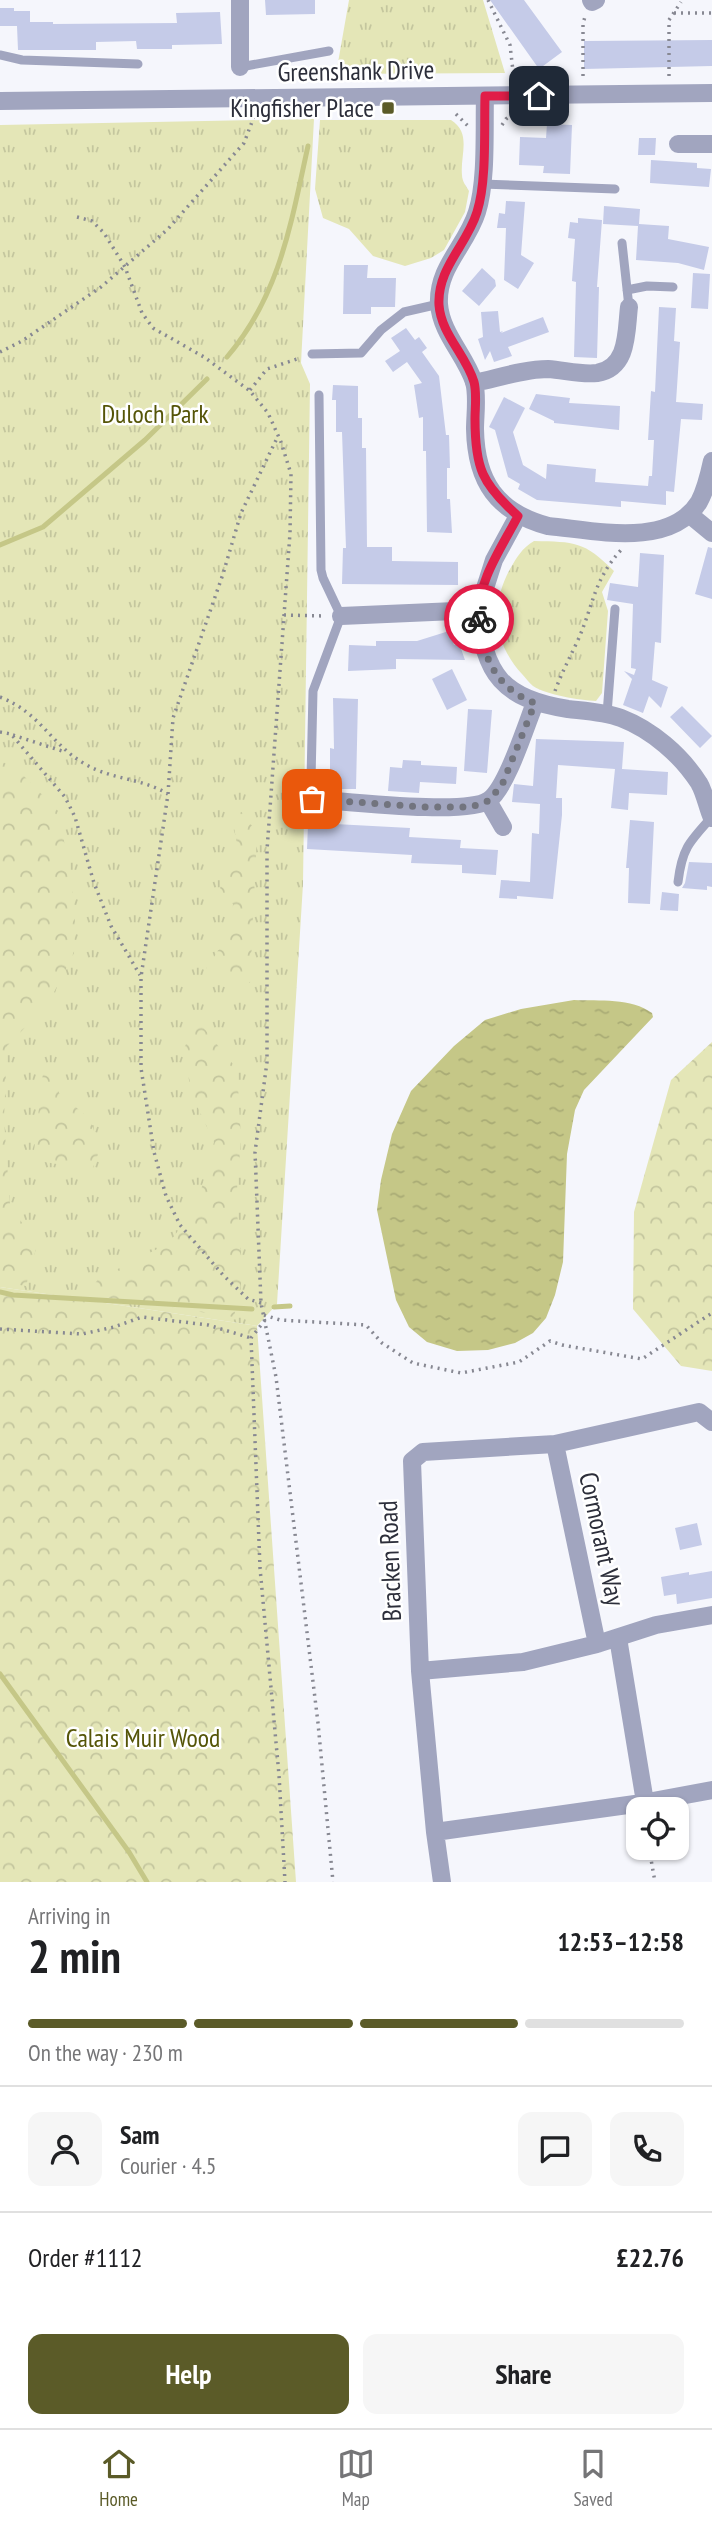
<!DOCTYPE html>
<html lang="en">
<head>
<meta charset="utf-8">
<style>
  :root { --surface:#fff; --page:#f6f6f6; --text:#202124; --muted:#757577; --line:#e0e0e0; --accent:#5b5b28 }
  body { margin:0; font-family:"PT Sans Narrow",sans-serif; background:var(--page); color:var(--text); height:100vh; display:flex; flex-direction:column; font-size:26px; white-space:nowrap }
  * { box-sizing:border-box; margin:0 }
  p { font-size:23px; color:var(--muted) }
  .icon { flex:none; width:38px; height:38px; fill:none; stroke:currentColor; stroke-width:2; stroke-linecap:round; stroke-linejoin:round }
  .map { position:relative; height:1882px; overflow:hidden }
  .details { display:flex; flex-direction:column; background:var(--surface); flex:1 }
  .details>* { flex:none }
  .tools { position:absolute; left:626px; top:1797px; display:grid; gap:14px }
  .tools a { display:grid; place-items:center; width:63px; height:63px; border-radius:14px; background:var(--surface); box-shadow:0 2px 5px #0004; font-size:35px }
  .pin { position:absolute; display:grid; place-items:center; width:60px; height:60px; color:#fff; margin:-30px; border-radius:14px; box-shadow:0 4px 10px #0006 }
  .courier { position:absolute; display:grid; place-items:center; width:70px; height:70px; margin:-35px; border:5px solid #e11d48; border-radius:50%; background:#fff; color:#222; box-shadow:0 2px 9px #0007 }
  .summary em { font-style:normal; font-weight:600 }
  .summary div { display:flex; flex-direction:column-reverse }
  .summary { display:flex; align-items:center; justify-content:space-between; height:119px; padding:0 28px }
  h1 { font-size:46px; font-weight:600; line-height:52px }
  .bar { display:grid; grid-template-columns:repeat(4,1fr); gap:10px 7px; align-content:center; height:84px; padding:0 28px }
  .bar i { height:9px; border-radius:5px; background:var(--line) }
  .bar .on { background:var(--accent) }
  .bar p { grid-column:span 4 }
  .line { display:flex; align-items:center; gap:18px; padding:0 28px; border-top:2px solid var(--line) }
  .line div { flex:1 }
  .round { display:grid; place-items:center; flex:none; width:74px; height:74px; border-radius:14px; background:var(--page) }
  .primary-button { display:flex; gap:14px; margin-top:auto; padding:14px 28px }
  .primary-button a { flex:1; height:80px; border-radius:14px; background:var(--accent); color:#fff; font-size:28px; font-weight:600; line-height:80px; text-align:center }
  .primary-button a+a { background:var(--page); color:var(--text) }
  .menu { display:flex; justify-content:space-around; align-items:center; height:98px; border-top:2px solid var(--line); background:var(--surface); font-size:19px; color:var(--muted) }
  .menu a { display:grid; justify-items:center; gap:4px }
  .menu .on { color:var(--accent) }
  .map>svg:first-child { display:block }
  .grass { fill:url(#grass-tufts) }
  .forest { fill:url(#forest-crowns) }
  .water { fill:url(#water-ripples) }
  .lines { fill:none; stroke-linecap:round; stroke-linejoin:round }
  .stream { stroke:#c5c787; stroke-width:5 }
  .building { fill:#c5cbe8 }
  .path { stroke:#878892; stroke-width:3.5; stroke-dasharray:2 5; stroke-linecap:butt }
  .service { stroke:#a1a5bf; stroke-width:9 }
  .minor { stroke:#a1a5bf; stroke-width:18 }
  .tertiary { stroke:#a1a5bf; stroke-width:18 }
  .done { stroke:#72747e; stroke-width:7; stroke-dasharray:0 12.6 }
  .route { stroke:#e11d48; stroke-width:9 }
  .poi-dot { fill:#5b5b28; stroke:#fff; stroke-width:2.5 }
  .labels { text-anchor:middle; stroke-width:5; stroke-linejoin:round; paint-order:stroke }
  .street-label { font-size:26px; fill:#2c2e3a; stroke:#fff }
  .poi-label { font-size:26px; fill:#2c2e3a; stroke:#fff; text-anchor:end }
  .park-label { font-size:26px; fill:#555508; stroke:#fff }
</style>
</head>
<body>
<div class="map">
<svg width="712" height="1882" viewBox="0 0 712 1882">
  <defs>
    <pattern id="grass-tufts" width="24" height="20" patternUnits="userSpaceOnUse" patternTransform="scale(1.75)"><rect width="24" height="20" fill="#e4e6b7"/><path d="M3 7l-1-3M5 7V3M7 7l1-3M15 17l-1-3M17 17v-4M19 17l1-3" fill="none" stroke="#c4c69e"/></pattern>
    <pattern id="forest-crowns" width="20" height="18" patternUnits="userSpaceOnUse" patternTransform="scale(1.75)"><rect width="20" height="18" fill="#e4e6b7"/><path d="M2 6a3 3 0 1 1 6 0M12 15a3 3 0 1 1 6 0" fill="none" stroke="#c4c69e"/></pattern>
    <pattern id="water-ripples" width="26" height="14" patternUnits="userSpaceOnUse" patternTransform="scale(1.75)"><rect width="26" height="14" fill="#c5c787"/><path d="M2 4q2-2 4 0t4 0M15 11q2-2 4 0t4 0" fill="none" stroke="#a9ab75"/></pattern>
  </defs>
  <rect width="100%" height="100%" fill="#f5f6fc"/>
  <path class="grass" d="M 349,0 L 483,0 L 505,73 L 336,74 Z
    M 314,119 L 301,363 L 310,384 L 303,884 L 277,1304 L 257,1326 L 0,1287 L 0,125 Z
    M 320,120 L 451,120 C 472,133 460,155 462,175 C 462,181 466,186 469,191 L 465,212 L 444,250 L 431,258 L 405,266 L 373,256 L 349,229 L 323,218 L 315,189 Z
    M 534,541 C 575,542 584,541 614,571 L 602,592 L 608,611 L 602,693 L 596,701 C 579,700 547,695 533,686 C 529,683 525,677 522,674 C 493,642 490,606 510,569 C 517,557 522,548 534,541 Z"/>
  <path class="forest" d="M 0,760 L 23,775 L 58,811 L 72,881 L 75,917 L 74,953 L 48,1004 L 7,1046 L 4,1119 L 10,1205 L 37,1245 L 26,1286 L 0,1282 Z
    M 242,812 L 257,833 L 250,983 L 206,968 L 231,933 L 233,904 L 219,894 L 225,864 L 238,850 L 232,816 Z
    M 198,1021 L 237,1069 L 241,1139 L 236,1202 L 243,1274 L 234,1317 L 88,1295 L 98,1279 L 169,1243 L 197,1205 L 214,1142 L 191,1093 L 184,1048 Z
    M 712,1042 L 712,1371 L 681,1366 L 633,1309 L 634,1212 L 671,1080 Z
    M 44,1064 L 59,1074 L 59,1093 L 90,1119 L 100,1149 L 92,1170 L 33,1160 Z
    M 0,1287 L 257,1326 L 296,1882 L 0,1882 Z"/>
  <path class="water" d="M 574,1000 C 599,1001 632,998 652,1013 L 653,1017 L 584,1090 L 575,1110 L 567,1154 L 563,1262 L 555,1295 L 546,1318 L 533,1333 L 515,1343 L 488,1350 L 457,1351 L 427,1342 L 409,1327 L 396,1300 L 377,1210 L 381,1180 L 392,1134 L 411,1091 L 454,1046 L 485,1020 L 521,1009 Z"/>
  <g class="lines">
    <path class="stream" d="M 227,357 C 280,295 291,223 308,146
      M 0,545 L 43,527 L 145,440 L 207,379
      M 0,1292 L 13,1295 L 252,1309
      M 274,1307 L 290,1306
      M 0,1674 L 129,1852 L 147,1882"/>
  </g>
  <path class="building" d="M 265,0 L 315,0 L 315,14 L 266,15 Z
    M 490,0 L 524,0 L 562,52 L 539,69 Z
    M 0,8 L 14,8 L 14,11 L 30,11 L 30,22 L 53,22 L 53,24 L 177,23 L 176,13 L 220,12 L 222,44 L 172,45 L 172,49 L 137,49 L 136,41 L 96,42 L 96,50 L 18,50 L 17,26 L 0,26 Z
    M 712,40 L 712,66 L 584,69 L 584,41 Z
    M 547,124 L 572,125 L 570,174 L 543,173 L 544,166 L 519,165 L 520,137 L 546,138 Z
    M 639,138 L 656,138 L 655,155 L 638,155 Z
    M 651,160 L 697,163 L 697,168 L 711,169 L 709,187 L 650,183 Z
    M 506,201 L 525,202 L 521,255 L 534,263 L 518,289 L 504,280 L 506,228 L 497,228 L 499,213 L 505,214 Z
    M 604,206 L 640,209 L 639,224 L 669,226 L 668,239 L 709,247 L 704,270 L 678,263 L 636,260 L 638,226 L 603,224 Z
    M 578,218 L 602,220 L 597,287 L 599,287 L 597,358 L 574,357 L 576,282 L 572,281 L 575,239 L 568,238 L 570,222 L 578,223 Z
    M 344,265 L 368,265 L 367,278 L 396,278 L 395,307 L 371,307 L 371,314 L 343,314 Z
    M 482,268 L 495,280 L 496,286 L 479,306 L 462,291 Z
    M 693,273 L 710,274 L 708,309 L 691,308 Z
    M 659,307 L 676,308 L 674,341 L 680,342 L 676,402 L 703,404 L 702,420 L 681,419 L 674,492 L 666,491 L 666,505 L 621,501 L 621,507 L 537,500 L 518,489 L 520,484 L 508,477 L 495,430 L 489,427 L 504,397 L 525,408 L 513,432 L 523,465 L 546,479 L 547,464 L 596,469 L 595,482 L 648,486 L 649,476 L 652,476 L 654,440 L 648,440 L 651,391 L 655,392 Z
    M 498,311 L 500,332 L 503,331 L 501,333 L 543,317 L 549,332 L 508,347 L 512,356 L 494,362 L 490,351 L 485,360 L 478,339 L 483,337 L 481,312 Z
    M 406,328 L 415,340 L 419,337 L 427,348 L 422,352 L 439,376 L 446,435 L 449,435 L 450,468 L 447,468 L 447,499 L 450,499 L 452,533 L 427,532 L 426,451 L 423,451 L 423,417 L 419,418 L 414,385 L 422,383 L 407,362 L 393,372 L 385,361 L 400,351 L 391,338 Z
    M 333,385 L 358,386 L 358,418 L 362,418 L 362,448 L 366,448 L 367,547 L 392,547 L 392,561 L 458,562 L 458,585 L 342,584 L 343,548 L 346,548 L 342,432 L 336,432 L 336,400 L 332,400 Z
    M 536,394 L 570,398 L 569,403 L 620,406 L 619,430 L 554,423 L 554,421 L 529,409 Z
    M 708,547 L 712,548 L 712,599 L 695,594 Z
    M 640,553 L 664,555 L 661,643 L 655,642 L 652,680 L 668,687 L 661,708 L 649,696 L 643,713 L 623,705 L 632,679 L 624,671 L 634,675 L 636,669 L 631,668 L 633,604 L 607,600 L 610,583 L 638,587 Z
    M 449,631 L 454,645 L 459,643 L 465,660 L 396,659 L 396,669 L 348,671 L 349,645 L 376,646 L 376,641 L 417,641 Z
    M 452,669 L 467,700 L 447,710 L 432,679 Z
    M 333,698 L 358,699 L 356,789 L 330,789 L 330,748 L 334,749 Z
    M 682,706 L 712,736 L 700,748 L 670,717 Z
    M 468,709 L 492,710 L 487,773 L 464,771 Z
    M 536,739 L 624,742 L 622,769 L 668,772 L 667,795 L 629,793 L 628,810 L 611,808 L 615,769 L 558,765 L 556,798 L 562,798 L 562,815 L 553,899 L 517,896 L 517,899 L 499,898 L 501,880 L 530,882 L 532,833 L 539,834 L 540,804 L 512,802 L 514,784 L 533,786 Z
    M 403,760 L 421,761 L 421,765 L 457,767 L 456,784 L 420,782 L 419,793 L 388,791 L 390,767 L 402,768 Z
    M 630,820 L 654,822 L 650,904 L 628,903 L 629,868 L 626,868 Z
    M 335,824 L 410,828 L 409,837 L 461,840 L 460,848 L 498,850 L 496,875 L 462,873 L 462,865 L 411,863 L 412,855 L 307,849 L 308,825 L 335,827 Z
    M 689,862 L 712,863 L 712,887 L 707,886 L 707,890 L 682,888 L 685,883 Z
    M 662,892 L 679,894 L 678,911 L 660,910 Z
    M 697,1523 L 702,1545 L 680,1550 L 675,1528 Z
    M 712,1571 L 712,1598 L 677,1604 L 676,1594 L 664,1596 L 661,1577 L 689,1572 L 689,1575 Z"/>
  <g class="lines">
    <path class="path" d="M 488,0 L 510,45 L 514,80
      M 674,13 L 712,13
      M 583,76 L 583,23 L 585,17
      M 669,76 L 669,20 L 681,2
      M 456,114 L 468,126
      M 502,125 L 506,119 L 514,113
      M 77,217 L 92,221 L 104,233 L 125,267 L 142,313 L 153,328 L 204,357 L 250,391 L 268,413 L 281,442 L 291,474 L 290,533 L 267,850 L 267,1062 L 255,1152 L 261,1303 L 276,1377 L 318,1723 L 333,1882
      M 0,352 L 22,341 L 101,287 L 168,229 L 244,143 L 255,114
      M 250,390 L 267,369 L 300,358
      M 284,615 L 325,616
      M 555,691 C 562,672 570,657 578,640 C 594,604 593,581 621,550
      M 0,697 C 41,713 50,744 85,764 C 112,780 142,778 168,794
      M 0,732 L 11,734 L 65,797 L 75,817 L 94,883 L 111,926 L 140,975
      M 13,735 L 62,751
      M 261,1303 L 248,1299 L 223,1275 L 180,1225 L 166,1196 L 154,1152 L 141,1068 L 141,977 L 168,794 L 173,718 L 223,574 L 241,513 L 278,436
      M 264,1315 L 280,1320 L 366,1325 L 382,1343 L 413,1363 L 461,1373 L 519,1362 L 550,1341 L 562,1345 L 642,1359 L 712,1313
      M 265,1320 L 251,1338 L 260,1568 L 279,1775 L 285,1882
      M 0,1329 L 82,1334 L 114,1327 L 142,1317 L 208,1325 L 251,1338
      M 649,1848 L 655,1882"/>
    <path class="service" d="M 0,55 L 22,60 L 138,64
      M 240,67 L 329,51
      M 482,184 L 615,189
      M 622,243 L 629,307
      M 627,290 L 647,286 L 673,287
      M 312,354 L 361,353 L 381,330 L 404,312 L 439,304
      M 607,714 L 615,609
      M 311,780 L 313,691 L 341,616 L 323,578 L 321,570 L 319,395
      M 678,882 C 682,849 689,842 711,818"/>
    <path class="minor" d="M 591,0 L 592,2 L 596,0
      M 240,67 L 240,0
      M 485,96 C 484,129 487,181 477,212 C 467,245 437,267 439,304 C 441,333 465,355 474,382 C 478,395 475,415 475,429 C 476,482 497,512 548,526 C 593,530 670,549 699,502 C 706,489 709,475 712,461
      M 678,144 L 712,144
      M 474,383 C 498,378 524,369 548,369 C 564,370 581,375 597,373 C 629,368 626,331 629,307
      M 689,514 L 712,533
      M 478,610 C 484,675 503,699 568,709 C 586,711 605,712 621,718 C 652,730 681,755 699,783 C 705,793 707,807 712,818
      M 341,616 L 478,610 L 494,560 L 518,516
      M 312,799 C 345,801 468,816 489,800 C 507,787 526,725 535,703
      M 488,801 L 503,827
      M 712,1422 L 699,1412 L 555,1444 L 423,1452 L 412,1461 L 420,1671 L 523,1662 L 597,1644 L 656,1625 L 712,1615
      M 555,1444 L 597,1644
      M 618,1638 L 645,1802
      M 420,1671 L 435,1832 L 642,1803 L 712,1790
      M 435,1832 L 442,1882"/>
    <path class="tertiary" d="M 0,101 L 712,93"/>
  </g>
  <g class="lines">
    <path class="done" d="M 312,799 L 423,807 L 471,807 L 488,801 L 502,785 L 535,703 C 497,689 482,657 479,619"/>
    <path class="route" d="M 479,619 C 476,583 502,547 518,516 C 482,484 475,468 475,419 C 475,408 477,393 474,382 C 466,355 441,334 439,305 C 437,268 467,245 477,212 C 487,181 484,129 485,96 L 539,96"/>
  </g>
  <rect class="poi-dot" x="381" y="101" width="14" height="14" rx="3.5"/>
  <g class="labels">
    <g class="street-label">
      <text transform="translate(356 71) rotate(-1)" y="9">Greenshank Drive</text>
      <text transform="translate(602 1539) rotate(78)" y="9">Cormorant Way</text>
      <text transform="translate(390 1561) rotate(-92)" y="9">Bracken Road</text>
    </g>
    <g class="poi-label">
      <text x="374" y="117">Kingfisher Place</text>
    </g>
    <g class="park-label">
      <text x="155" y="423">Duloch Park</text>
      <text x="143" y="1747">Calais Muir Wood</text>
    </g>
  </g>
</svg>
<div class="tools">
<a><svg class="icon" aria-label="locate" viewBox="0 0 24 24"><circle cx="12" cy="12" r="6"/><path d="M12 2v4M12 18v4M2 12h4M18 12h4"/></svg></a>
</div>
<div class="pin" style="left:312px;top:799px;background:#ea580c"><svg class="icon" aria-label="bag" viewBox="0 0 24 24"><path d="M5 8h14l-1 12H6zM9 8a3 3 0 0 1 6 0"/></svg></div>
<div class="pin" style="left:539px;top:96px;background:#1f2937"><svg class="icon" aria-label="home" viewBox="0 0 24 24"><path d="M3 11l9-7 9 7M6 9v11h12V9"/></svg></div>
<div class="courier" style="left:479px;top:619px"><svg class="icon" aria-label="bike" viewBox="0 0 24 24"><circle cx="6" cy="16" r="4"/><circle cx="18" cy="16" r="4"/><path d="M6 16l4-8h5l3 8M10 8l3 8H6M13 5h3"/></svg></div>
</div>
<section class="details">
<div class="summary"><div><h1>2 min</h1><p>Arriving in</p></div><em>12:53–12:58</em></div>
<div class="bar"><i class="on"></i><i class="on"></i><i class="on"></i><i></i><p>On the way · 230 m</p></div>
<div class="line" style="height:126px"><a class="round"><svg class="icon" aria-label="person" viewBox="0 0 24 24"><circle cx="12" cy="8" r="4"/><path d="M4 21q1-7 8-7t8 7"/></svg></a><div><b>Sam</b><p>Courier · 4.5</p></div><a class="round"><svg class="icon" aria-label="chat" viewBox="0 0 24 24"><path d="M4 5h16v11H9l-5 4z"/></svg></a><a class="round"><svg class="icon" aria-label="phone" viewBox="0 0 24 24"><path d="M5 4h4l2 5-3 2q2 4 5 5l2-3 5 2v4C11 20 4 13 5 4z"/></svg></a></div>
<div class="line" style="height:91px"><div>Order #1112</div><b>£22.76</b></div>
<div class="primary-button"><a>Help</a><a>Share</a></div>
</section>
<nav class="menu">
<a class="on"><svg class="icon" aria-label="home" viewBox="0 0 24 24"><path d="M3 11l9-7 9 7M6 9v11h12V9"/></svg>Home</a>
<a><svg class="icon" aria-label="map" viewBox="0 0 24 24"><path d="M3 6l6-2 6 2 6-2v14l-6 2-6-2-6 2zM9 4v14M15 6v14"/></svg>Map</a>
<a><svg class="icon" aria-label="saved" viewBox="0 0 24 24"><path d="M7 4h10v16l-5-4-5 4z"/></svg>Saved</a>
</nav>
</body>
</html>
